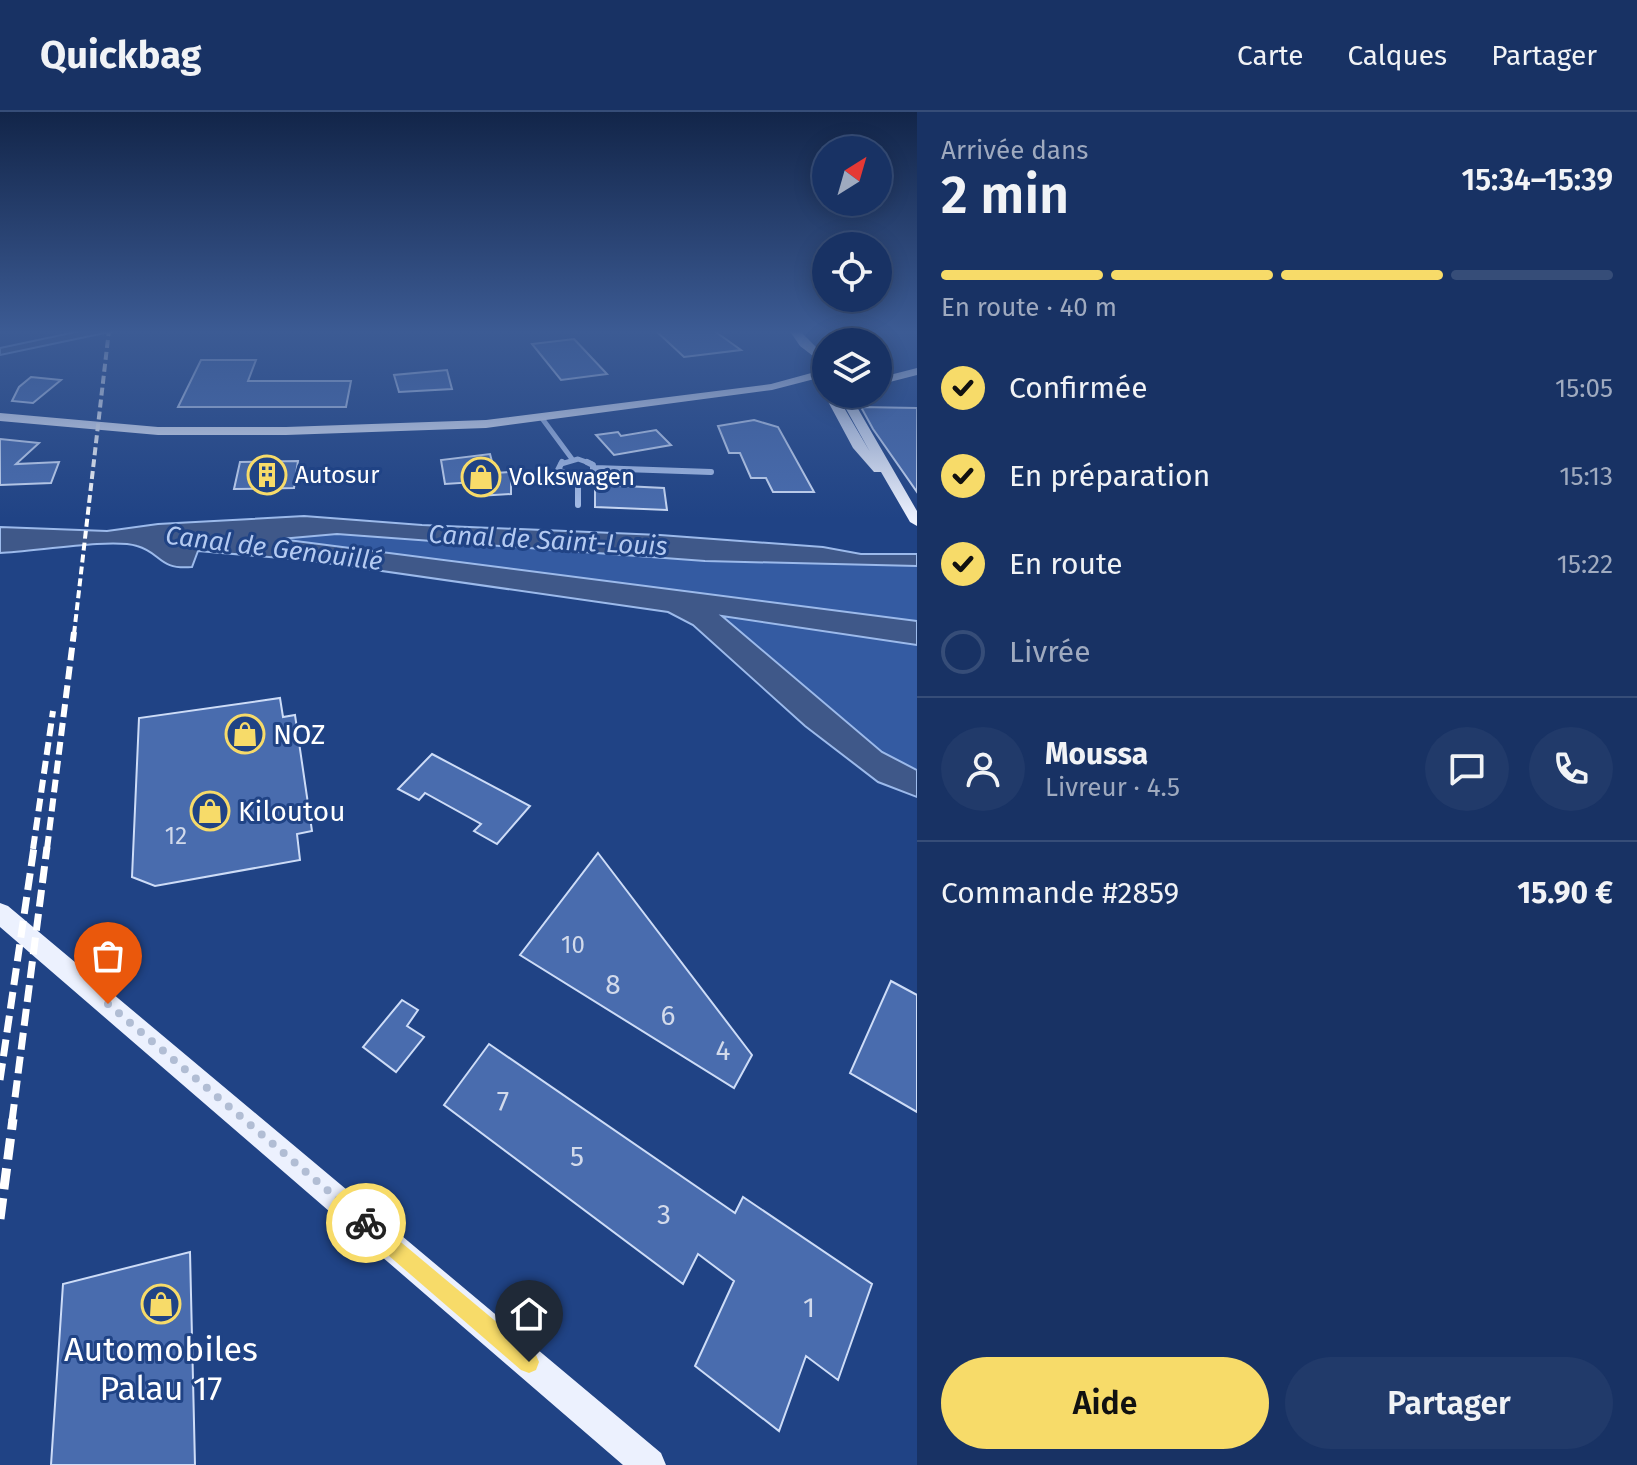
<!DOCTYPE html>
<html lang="fr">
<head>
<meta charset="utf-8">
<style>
  :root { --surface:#183264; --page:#213a6a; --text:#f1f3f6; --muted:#9faabf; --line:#364d78; --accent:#f7db69 }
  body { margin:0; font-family:"Fira Sans",sans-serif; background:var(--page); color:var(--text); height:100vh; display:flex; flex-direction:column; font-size:30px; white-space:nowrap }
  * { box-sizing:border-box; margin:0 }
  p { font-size:26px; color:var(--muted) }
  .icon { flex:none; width:44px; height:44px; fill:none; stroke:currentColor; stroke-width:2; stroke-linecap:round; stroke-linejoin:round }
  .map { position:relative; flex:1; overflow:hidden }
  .panel { display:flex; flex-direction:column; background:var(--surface); width:720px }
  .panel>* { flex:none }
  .needle { width:52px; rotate:37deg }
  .buttons { position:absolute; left:812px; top:24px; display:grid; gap:16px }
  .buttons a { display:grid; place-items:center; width:80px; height:80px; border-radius:50%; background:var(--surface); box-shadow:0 4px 20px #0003,0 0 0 2px var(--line); font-size:40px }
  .pin { position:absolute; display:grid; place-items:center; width:68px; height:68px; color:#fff; margin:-82px -34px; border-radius:50% 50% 50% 0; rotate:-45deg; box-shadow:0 0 8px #0007 }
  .pin .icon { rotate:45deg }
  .courier { position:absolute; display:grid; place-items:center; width:80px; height:80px; margin:-40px; border:6px solid #f7db69; border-radius:50%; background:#fff; color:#222; box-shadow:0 2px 10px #0007 }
  .head em { font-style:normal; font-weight:600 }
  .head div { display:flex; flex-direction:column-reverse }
  .head { display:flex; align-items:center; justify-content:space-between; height:136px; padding:0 24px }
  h1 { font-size:52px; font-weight:600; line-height:60px }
  .bar { display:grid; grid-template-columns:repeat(4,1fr); gap:12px 8px; align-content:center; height:96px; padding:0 24px }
  .bar i { height:10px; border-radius:6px; background:var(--line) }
  .bar .on { background:var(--accent) }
  .bar p { grid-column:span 4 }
  .line { display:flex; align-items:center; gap:20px; padding:0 24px; border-top:2px solid var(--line) }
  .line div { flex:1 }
  .round { display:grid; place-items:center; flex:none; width:84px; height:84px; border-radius:42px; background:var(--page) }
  ol { padding:0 24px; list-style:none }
  li { display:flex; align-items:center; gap:24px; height:88px }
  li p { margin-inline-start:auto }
  li .icon { padding:8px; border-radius:50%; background:var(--accent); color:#111; stroke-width:4 }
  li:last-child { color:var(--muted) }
  li i { width:44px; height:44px; border:4px solid var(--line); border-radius:50% }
  .primary-button { display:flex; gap:16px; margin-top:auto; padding:16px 24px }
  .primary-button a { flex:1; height:92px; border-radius:48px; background:var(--accent); color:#111; font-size:32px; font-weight:600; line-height:92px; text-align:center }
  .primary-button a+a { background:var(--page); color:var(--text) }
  header { display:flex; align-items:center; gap:48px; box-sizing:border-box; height:112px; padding:0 40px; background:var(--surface); border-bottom:2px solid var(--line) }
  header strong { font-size:38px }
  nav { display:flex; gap:44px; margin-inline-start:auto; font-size:28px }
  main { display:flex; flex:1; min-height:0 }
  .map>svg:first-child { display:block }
  .green { fill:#345ba2 }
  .water { fill:#3f5889; stroke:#9cbaeb; stroke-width:2 }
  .building { fill:#496cae; stroke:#cddcf7; stroke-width:2 }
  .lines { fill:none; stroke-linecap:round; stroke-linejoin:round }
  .street-far1 { stroke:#a9c0ea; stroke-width:5 }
  .street { stroke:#a9c0ea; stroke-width:6 }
  .primary { fill:#ecf1fe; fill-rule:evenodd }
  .rail-far3 { stroke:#fff; stroke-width:4; stroke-dasharray:8 4; stroke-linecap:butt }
  .rail-far2 { stroke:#fff; stroke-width:6; stroke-dasharray:13 6; stroke-linecap:butt }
  .rail-far1 { stroke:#fff; stroke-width:7; stroke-dasharray:17 7; stroke-linecap:butt }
  .rail { stroke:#fff; stroke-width:9; stroke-dasharray:21 9; stroke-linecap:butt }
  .route { fill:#f7db69 }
  .done { stroke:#b1bdd4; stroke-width:8; stroke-dasharray:0 14.4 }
  .labels { text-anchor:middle; stroke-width:6; stroke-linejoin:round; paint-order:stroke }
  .far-poi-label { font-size:24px; fill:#fff; stroke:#204385; text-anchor:start }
  .number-label { font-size:24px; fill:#d2daeb }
  .far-water-label { font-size:26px; font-style:italic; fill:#b4caf1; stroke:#204385 }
  .poi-label { font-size:28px; fill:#fff; stroke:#204385; text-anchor:start }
  .near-number-label { font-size:28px; fill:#d2daeb }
  .near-poi-label { font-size:34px; fill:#fff; stroke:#204385 }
</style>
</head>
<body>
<header>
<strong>Quickbag</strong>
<nav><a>Carte</a><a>Calques</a><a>Partager</a></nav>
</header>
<main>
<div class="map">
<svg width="917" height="1353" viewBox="0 0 917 1353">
  <rect width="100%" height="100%" fill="#204385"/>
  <path class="green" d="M 337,422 L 705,449 L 917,454 L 917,509 L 275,427 Z
    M 721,504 L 917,533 L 917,658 L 882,640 Z"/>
  <path class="water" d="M 85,218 L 119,218 L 0,243 L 0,236 Z
    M 304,404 L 422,413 L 660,423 L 823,435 L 861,442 L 917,442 L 917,454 L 705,449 L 337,422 L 280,427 L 917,509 L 917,533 L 722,504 L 882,640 L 917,658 L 917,685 L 878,670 L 805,614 L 693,513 L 668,500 L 305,448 L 198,439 L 192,455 C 158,458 162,441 137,434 C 111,426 33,440 0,441 L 0,415 L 107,419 L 158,412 Z"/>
  <path class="building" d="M 655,218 L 713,218 L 741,238 L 684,245 Z
    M 574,227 L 607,262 L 561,268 L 532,232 Z
    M 201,248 L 256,248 L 248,269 L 351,269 L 346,295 L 178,295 Z
    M 447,258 L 452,277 L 399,280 L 394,263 Z
    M 31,265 L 61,268 L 33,291 L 12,289 L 19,275 Z
    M 861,295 L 917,296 L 917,380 L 873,317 Z
    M 754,308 L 778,315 L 814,380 L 773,380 L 766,366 L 751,366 L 740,341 L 729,341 L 718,314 Z
    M 656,318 L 671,333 L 614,343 L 596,323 L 618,320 L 621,324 Z
    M 0,327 L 39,331 L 16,352 L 59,350 L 51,371 L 0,373 Z
    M 490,342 L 495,361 L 511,360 L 511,382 L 478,384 L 475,370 L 445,372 L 441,348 Z
    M 298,349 L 294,376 L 234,377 L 240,350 Z
    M 604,373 L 664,376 L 667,398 L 595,395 L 595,378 Z
    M 280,586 L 283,605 L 295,603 L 312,719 L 297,722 L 300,748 L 155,774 L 132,765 L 139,606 Z
    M 432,642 L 530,694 L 497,732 L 474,719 L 481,712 L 425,681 L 419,688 L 398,677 Z
    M 598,741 L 752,943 L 734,976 L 520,843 Z
    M 891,869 L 917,883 L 917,1000 L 850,961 Z
    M 402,888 L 418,898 L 407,914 L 424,925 L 396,960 L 363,935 Z
    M 489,932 L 735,1101 L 743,1085 L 872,1172 L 838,1268 L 806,1244 L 779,1319 L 695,1254 L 734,1169 L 698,1142 L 683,1172 L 444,993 Z
    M 190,1140 L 195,1353 L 51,1353 L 63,1172 Z"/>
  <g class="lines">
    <path class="street-far1" d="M 541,305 L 572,347
      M 561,352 L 578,347 L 592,352"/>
    <path class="street" d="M 562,350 L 558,358 L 578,366 L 593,362 L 593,353 L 587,350
      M 595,356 L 711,360
      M 578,366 L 578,393"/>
    <path class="primary" d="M 789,218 L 799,218 L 826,245 L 826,254 L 800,234 Z
      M 917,256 L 917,263 L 878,273 L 878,266 Z
      M 826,257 L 826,264 L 772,278 L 486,316 L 286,323 L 158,323 L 0,309 L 0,301 L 158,315 L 286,315 L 486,308 L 771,272 Z
      M 826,280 L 836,282 L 870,340 L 845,295 L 853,282 L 865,282 L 857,295 L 917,399 L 917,414 L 910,410 L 881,360 L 874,360 L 853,336 L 824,282 Z
      M 0,791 L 8,794 L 661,1341 L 666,1353 L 623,1353 L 0,815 Z"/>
    <path class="rail-far3" d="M 74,522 L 109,218"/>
    <path class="rail-far2" d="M 33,737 L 53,599
      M 47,737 L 74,520"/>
    <path class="rail-far1" d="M 0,968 L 34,735
      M 12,1009 L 47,735"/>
    <path class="rail" d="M 0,1107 L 13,1007"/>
  </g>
  <linearGradient id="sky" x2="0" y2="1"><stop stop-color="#122549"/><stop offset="0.54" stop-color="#3c5b94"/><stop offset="1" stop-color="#3c5b94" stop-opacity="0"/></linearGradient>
  <rect width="917" height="407" fill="url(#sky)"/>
  <path class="route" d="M 366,1101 L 536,1243 L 539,1250 L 536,1258 L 529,1261 L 521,1258 L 359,1118 L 356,1111 L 359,1104 Z"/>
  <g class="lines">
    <path class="done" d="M 108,892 L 366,1111"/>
  </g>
  <defs>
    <symbol id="building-ring" viewBox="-11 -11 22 22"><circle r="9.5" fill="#204385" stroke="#f7db69" stroke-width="1.5"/><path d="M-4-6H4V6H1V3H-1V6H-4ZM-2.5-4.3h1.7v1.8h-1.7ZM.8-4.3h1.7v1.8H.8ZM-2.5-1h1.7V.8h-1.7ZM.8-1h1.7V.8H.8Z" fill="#f7db69"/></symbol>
    <symbol id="shop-ring" viewBox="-11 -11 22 22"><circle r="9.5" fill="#204385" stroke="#f7db69" stroke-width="1.5"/><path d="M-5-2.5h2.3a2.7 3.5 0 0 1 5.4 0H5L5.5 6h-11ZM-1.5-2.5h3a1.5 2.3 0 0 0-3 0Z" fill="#f7db69"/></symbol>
  </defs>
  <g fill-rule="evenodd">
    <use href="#building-ring" x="245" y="341" width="44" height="44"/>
    <use href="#shop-ring" x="459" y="343" width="44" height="44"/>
    <use href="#shop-ring" x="223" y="600" width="44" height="44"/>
    <use href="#shop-ring" x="188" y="677" width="44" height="44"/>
    <use href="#shop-ring" x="139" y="1170" width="44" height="44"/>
  </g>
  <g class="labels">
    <g class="far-poi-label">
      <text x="295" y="371">Autosur</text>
      <text x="509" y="373">Volkswagen</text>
    </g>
    <g class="number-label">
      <text x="176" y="732">12</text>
      <text x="573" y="841">10</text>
    </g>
    <g class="far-water-label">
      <text transform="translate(548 428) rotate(3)" y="9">Canal de Saint-Louis</text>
      <text transform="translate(274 436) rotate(7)" y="9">Canal de Genouillé</text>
    </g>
    <g class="poi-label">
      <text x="273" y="632">NOZ</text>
      <text x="238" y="709">Kiloutou</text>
    </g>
    <g class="near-number-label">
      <text x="613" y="882">8</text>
      <text x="668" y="913">6</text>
      <text x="723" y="948">4</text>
      <text x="503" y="999">7</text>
      <text x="577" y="1054">5</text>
      <text x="664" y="1112">3</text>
      <text x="809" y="1205">1</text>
    </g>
    <g class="near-poi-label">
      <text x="161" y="1249">Automobiles<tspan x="161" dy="39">Palau 17</tspan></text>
    </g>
  </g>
</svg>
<div class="buttons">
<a><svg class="needle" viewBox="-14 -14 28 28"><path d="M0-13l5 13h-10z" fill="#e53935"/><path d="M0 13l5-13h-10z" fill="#9faabf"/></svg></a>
<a><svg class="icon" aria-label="locate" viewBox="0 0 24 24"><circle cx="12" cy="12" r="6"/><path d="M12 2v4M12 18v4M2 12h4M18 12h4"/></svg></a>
<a><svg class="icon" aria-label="layers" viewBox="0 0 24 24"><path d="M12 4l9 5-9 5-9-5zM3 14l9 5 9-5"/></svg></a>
</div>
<div class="pin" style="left:108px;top:892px;background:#ea580c"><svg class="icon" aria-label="bag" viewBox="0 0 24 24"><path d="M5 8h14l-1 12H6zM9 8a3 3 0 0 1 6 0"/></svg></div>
<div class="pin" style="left:529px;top:1250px;background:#1f2937"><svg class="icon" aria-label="home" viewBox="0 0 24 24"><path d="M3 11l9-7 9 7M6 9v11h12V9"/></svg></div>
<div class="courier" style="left:366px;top:1111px"><svg class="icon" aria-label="bike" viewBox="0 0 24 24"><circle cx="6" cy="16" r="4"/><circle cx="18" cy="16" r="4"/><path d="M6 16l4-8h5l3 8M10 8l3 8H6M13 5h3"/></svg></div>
</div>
<section class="panel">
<div class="head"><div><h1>2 min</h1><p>Arrivée dans</p></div><em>15:34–15:39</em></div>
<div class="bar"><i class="on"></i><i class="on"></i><i class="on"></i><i></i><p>En route · 40 m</p></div>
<ol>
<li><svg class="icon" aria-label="check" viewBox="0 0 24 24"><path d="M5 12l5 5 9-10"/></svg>Confirmée<p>15:05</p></li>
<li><svg class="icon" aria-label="check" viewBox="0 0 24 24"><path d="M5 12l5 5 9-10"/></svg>En préparation<p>15:13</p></li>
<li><svg class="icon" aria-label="check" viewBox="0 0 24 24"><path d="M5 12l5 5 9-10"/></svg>En route<p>15:22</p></li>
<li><i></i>Livrée</li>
</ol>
<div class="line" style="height:144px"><a class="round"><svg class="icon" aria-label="person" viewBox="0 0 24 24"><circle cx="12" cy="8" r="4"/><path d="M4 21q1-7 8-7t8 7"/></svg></a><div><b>Moussa</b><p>Livreur · 4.5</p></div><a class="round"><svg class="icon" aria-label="chat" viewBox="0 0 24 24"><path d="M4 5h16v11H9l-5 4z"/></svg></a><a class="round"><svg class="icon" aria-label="phone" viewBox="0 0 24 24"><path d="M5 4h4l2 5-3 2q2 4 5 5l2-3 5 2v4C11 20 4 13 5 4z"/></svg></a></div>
<div class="line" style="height:104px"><div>Commande #2859</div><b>15.90 €</b></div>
<div class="primary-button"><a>Aide</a><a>Partager</a></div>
</section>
</main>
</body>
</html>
